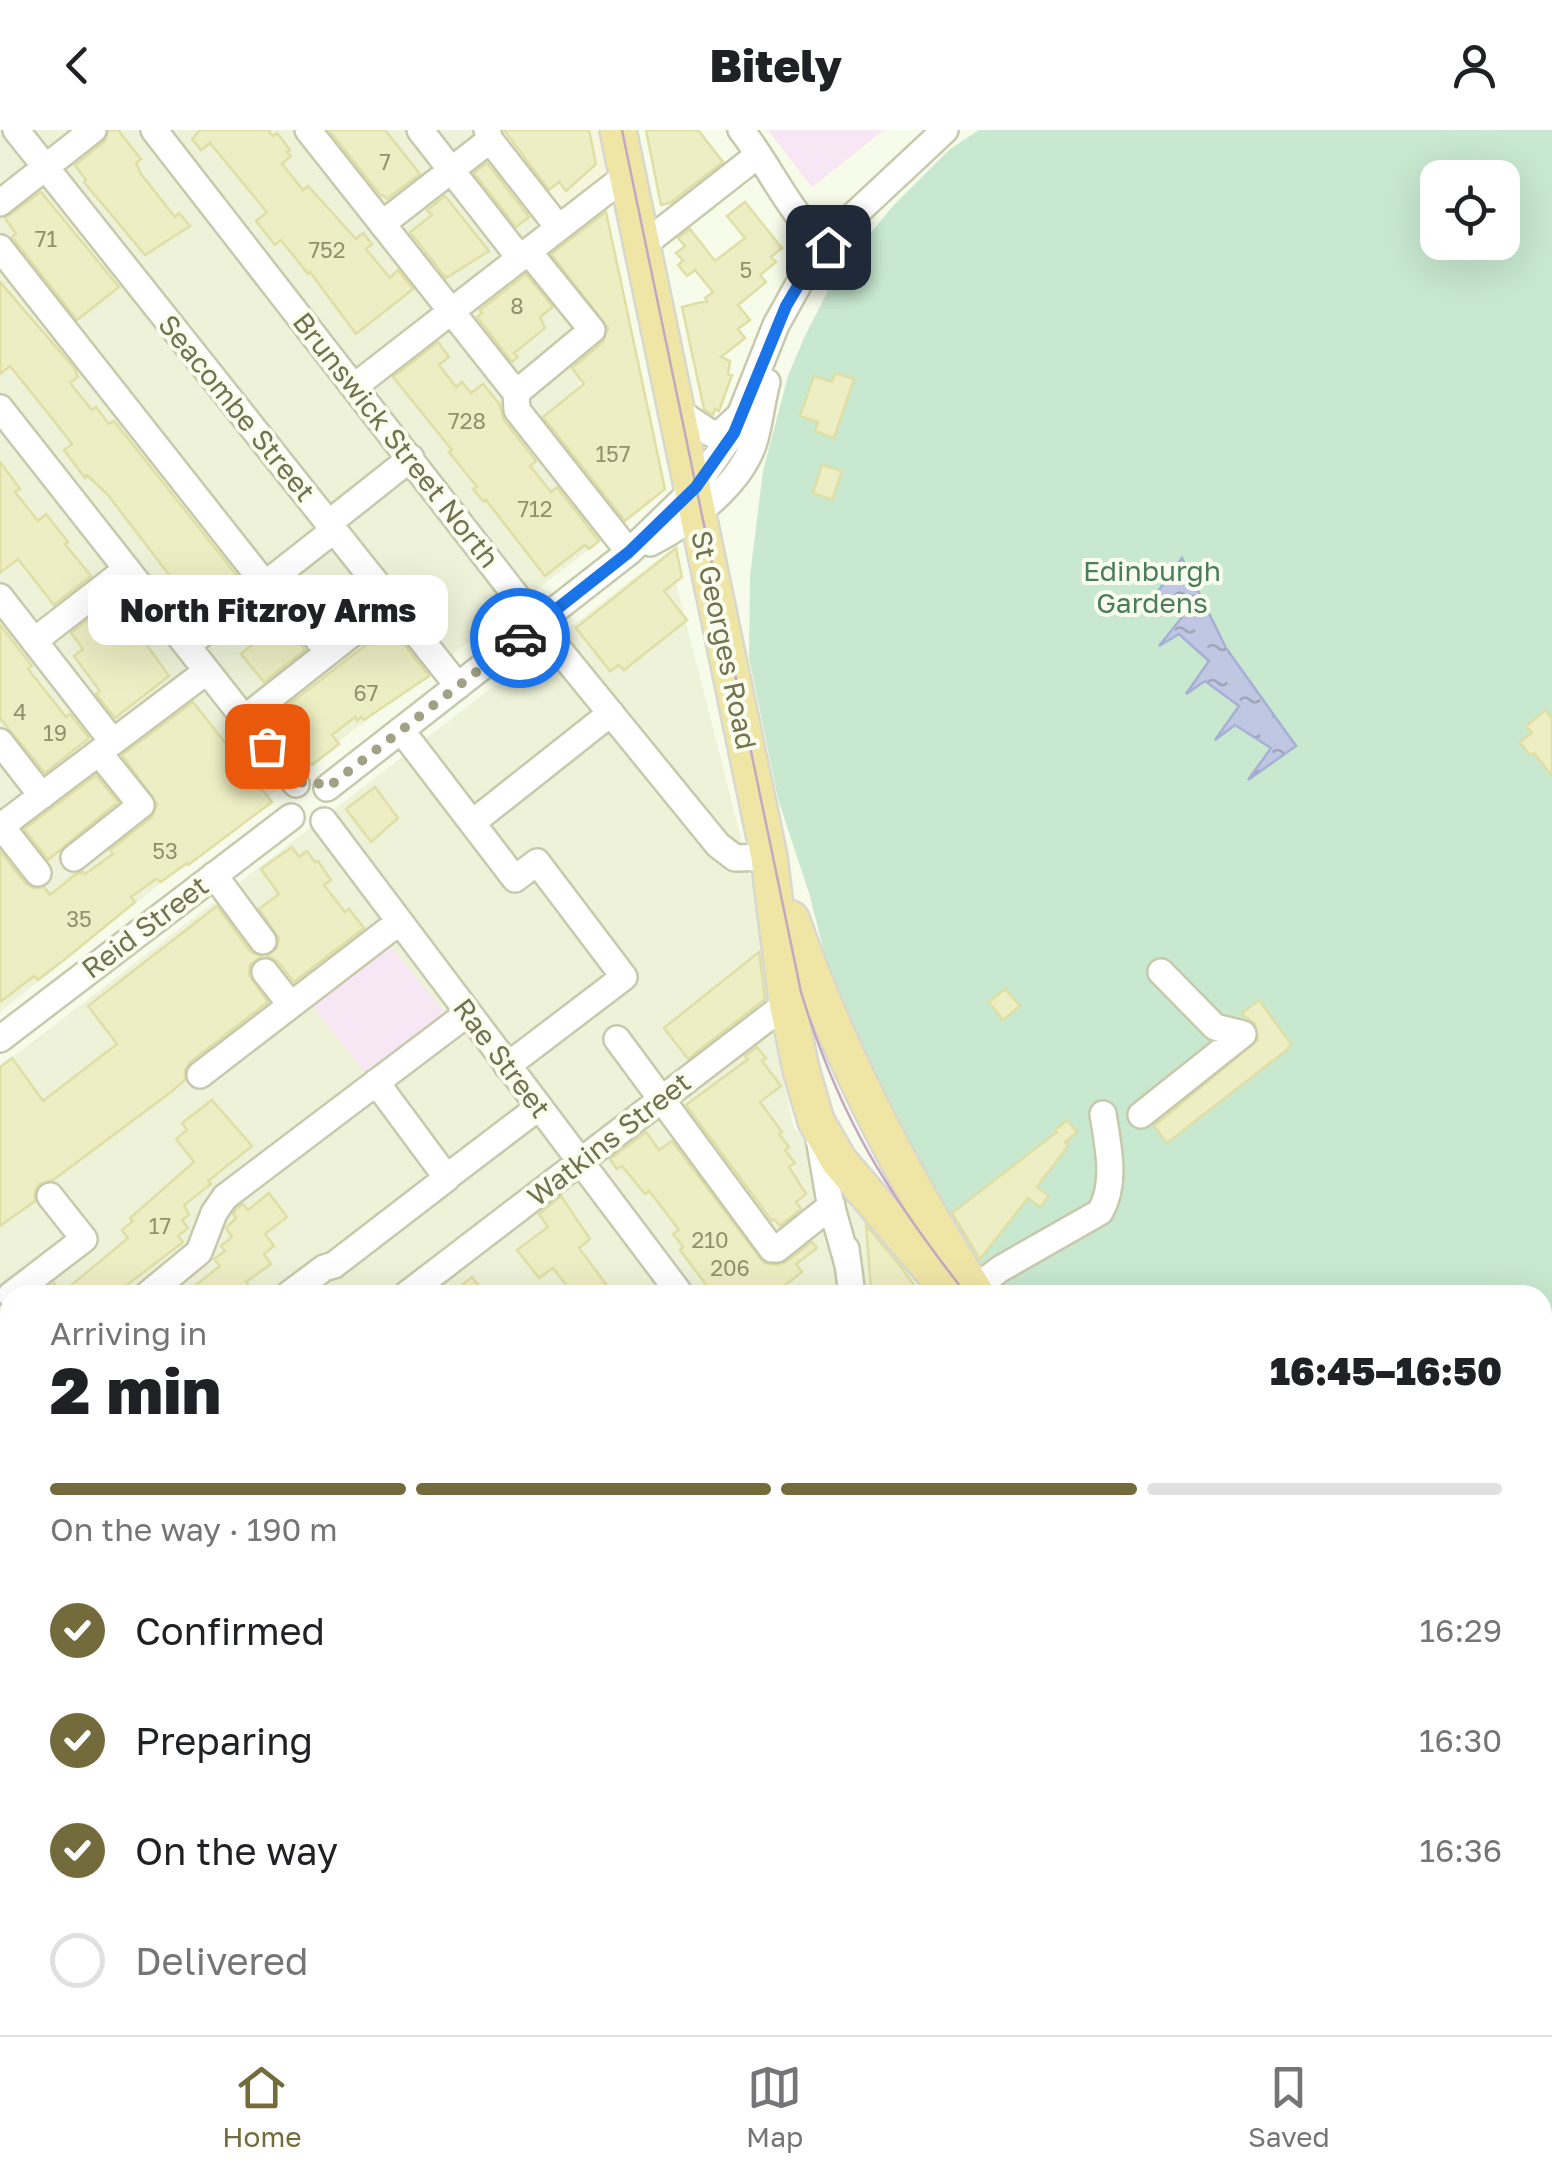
<!DOCTYPE html>
<html lang="en">
<head>
<meta charset="utf-8">
<style>
  :root { --surface:#fff; --page:#f6f6f6; --text:#202124; --muted:#757577; --line:#e0e0e0; --accent:#736b3c }
  body { margin:0; font-family:"Golos Text",sans-serif; background:var(--page); color:var(--text); height:100vh; display:flex; flex-direction:column; font-size:38px; white-space:nowrap }
  * { box-sizing:border-box; margin:0 }
  p { font-size:32px; color:var(--muted) }
  .icon { flex:none; width:55px; height:55px; fill:none; stroke:currentColor; stroke-width:2; stroke-linecap:round; stroke-linejoin:round }
  .map { position:relative; flex:1; overflow:hidden }
  .details { position:absolute; left:0px; top:1155px; width:1552px; height:750px; display:flex; flex-direction:column; background:var(--surface); border-radius:30px 30px 0 0; box-shadow:0 10px 40px #0002 }
  .details>* { flex:none }
  .tools { position:absolute; left:1420px; top:30px; display:grid; gap:20px }
  .tools a { display:grid; place-items:center; width:100px; height:100px; border-radius:20px; background:var(--surface); box-shadow:0 10px 40px #0002; font-size:50px }
  .pin { position:absolute; display:grid; place-items:center; width:85px; height:85px; color:#fff; margin:-42px; border-radius:20px; box-shadow:0 5px 15px #0006 }
  .courier { position:absolute; display:grid; place-items:center; width:100px; height:100px; margin:-50px; border:8px solid #1a73e8; border-radius:50%; background:#fff; color:#222; box-shadow:0 2px 12px #0007 }
  .bubble { position:absolute; height:70px; border-radius:20px; background:var(--surface); box-shadow:0 10px 40px #0002; font-size:32px; font-weight:800; line-height:70px; text-align:center }
  .headline em { font-style:normal; font-weight:800 }
  .headline div { display:flex; flex-direction:column-reverse }
  .headline { display:flex; align-items:center; justify-content:space-between; height:170px; padding:0 50px }
  h1 { font-size:65px; font-weight:800; line-height:75px }
  .bar { display:grid; grid-template-columns:repeat(4,1fr); gap:15px 10px; align-content:center; height:120px; padding:0 50px }
  .bar i { height:12px; border-radius:8px; background:var(--line) }
  .bar .on { background:var(--accent) }
  .bar p { grid-column:span 4 }
  ol { padding:0 50px; list-style:none }
  li { display:flex; align-items:center; gap:30px; height:110px }
  li p { margin-inline-start:auto }
  li .icon { padding:10px; border-radius:50%; background:var(--accent); color:#fff; stroke-width:4 }
  li:last-child { color:var(--muted) }
  li i { width:55px; height:55px; border:5px solid var(--line); border-radius:50% }
  header { display:flex; justify-content:space-between; align-items:center; height:130px; padding:0 50px; background:var(--surface); font-size:45px; font-weight:800 }
  .menu { display:flex; justify-content:space-around; align-items:center; height:140px; border-top:2px solid var(--line); background:var(--surface); font-size:28px; color:var(--muted) }
  .menu a { display:grid; justify-items:center; gap:5px }
  .menu .on { color:var(--accent) }
  .map>svg:first-child { display:block }
  .residential { fill:#edf2d8 }
  .commercial { fill:#f7f5db }
  .education { fill:#f7e6f3 }
  .park { fill:#c8e8cf; fill-rule:evenodd }
  .water { fill:url(#water-ripples); stroke:#a6b0d4; stroke-width:2.5 }
  .building { fill:#edeec3; stroke:#dfdfa5; stroke-width:2.5 }
  .lines { fill:none; stroke-linecap:round; stroke-linejoin:round }
  .minor-casing { stroke:#c7c9ad; stroke-width:30 }
  .major-casing { stroke:#d8d8ce; stroke-width:35 }
  .highway-casing { stroke:#d8d8ce; stroke-width:40 }
  .minor { stroke:#fff; stroke-width:25 }
  .major { stroke:#e1f3a8; stroke-width:30 }
  .highway { stroke:#efe6a6; stroke-width:35 }
  .tram { stroke:#c4a8c0; stroke-width:2.5 }
  .done { stroke:#a1a285; stroke-width:10; stroke-dasharray:0 18 }
  .route { stroke:#1a73e8; stroke-width:12 }
  .labels { text-anchor:middle; stroke-width:8; stroke-linejoin:round; paint-order:stroke }
  .number-label { font-size:22px; fill:#92916c }
  .street-label { font-size:28px; fill:#73724f; stroke:#fafeef }
  .park-label { font-size:28px; fill:#4b7d5b; stroke:#fafeef }
</style>
</head>
<body>
<header><svg class="icon" aria-label="back" viewBox="0 0 24 24"><path d="M15 5l-7 7 7 7"/></svg>Bitely<svg class="icon" aria-label="person" viewBox="0 0 24 24"><circle cx="12" cy="8" r="4"/><path d="M4 21q1-7 8-7t8 7"/></svg></header>
<div class="map">
<svg width="1552" height="1905" viewBox="0 0 1552 1905">
  <defs>
    <pattern id="water-ripples" width="26" height="14" patternUnits="userSpaceOnUse" patternTransform="scale(2.5)"><rect width="26" height="14" fill="#bfc7e3"/><path d="M2 4q2-2 4 0t4 0M15 11q2-2 4 0t4 0" fill="none" stroke="#a0a6ba"/></pattern>
  </defs>
  <rect width="100%" height="100%" fill="#f7fbe9"/>
  <path class="residential" d="M 0,0 L 495,0 L 556,84 L 543,129 L 598,200 L 578,257 L 613,401 L 316,629 L 0,882 Z
    M 668,422 L 788,893 L 774,903 L 793,996 L 925,1165 L 10,1165 L 10,1248 L 0,1236 L 0,937 Z
    M 1552,1371 L 1552,1649 L 1543,1656 L 1542,1379 Z
    M 10,1413 L 10,1895 L 331,1895 L 339,1905 L 0,1905 L 0,1420 Z
    M 1552,1761 L 1552,1874 L 1543,1861 L 1542,1768 Z
    M 513,1895 L 628,1895 L 615,1905 L 521,1905 Z
    M 667,1895 L 772,1895 L 759,1905 L 674,1905 Z
    M 849,1895 L 1244,1895 L 1231,1905 L 836,1905 Z"/>
  <path class="commercial" d="M 495,0 L 600,0 L 609,43 L 556,84 Z
    M 1411,1895 L 1509,1895 L 1517,1905 L 1419,1905 Z"/>
  <path class="education" d="M 768,0 L 884,0 L 812,57 Z
    M 388,813 L 449,888 L 370,949 L 310,873 Z"/>
  <path class="park" d="M 979,0 L 1552,0 L 1552,1296 L 1543,1304 L 1542,1165 L 1001,1165 L 947,1087 L 880,966 L 832,853 L 809,763 L 778,669 L 749,528 L 750,446 L 763,341 L 788,246 L 804,208 L 836,145 L 893,76 L 950,19 ZM 1438,48 L 1502,48 L 1502,112 L 1438,112 Z"/>
  <path class="water" d="M 1182,428 L 1226,518 L 1296,616 L 1248,650 L 1271,618 L 1235,595 L 1215,610 L 1239,576 L 1205,551 L 1186,564 L 1209,531 L 1179,504 L 1159,516 L 1183,486 L 1156,464 Z"/>
  <path class="building" d="M 109,0 L 118,0 L 141,29 L 136,33 L 141,44 L 175,87 L 179,83 L 190,96 L 145,125 L 84,52 L 86,50 L 75,35 L 104,12 Z
    M 200,0 L 268,0 L 273,6 L 277,3 L 290,20 L 287,22 L 291,26 L 282,34 L 303,60 L 308,56 L 356,109 L 363,103 L 372,114 L 366,119 L 390,148 L 398,140 L 413,159 L 356,204 L 310,142 L 308,144 L 281,110 L 275,115 L 256,91 L 267,82 L 210,13 L 201,20 L 192,9 Z
    M 329,0 L 385,0 L 420,44 L 387,69 L 383,65 L 381,66 Z
    M 504,0 L 589,0 L 596,34 L 566,61 L 559,52 L 549,60 Z
    M 646,0 L 698,0 L 723,32 L 670,73 L 661,75 Z
    M 487,33 L 529,87 L 516,97 L 474,43 Z
    M 41,62 L 119,157 L 77,190 L 12,107 L 16,104 L 5,88 Z
    M 445,66 L 489,121 L 446,148 L 410,102 L 432,85 L 427,80 Z
    M 745,72 L 782,118 L 771,127 L 776,132 L 760,145 L 766,152 L 738,175 L 750,190 L 738,199 L 745,208 L 721,227 L 730,231 L 728,244 L 732,245 L 719,281 L 715,279 L 713,285 L 704,279 L 682,177 L 707,171 L 705,168 L 713,162 L 695,140 L 687,146 L 678,135 L 683,131 L 676,123 L 685,116 L 678,108 L 690,99 L 715,131 L 745,108 L 727,86 Z
    M 606,82 L 665,359 L 625,391 L 543,287 L 584,254 L 572,238 L 603,212 L 608,198 L 551,124 Z
    M 526,144 L 553,177 L 540,187 L 545,198 L 514,223 L 518,227 L 512,232 L 477,187 L 482,183 L 480,180 Z
    M 0,152 L 75,239 L 78,247 L 70,253 L 92,280 L 96,277 L 109,294 L 114,291 L 242,452 L 194,489 L 192,486 L 195,483 L 180,465 L 183,463 L 108,365 L 87,345 L 85,348 L 64,320 L 72,314 L 55,292 L 10,236 L 0,244 Z
    M 438,212 L 449,227 L 439,235 L 456,257 L 462,252 L 471,263 L 483,254 L 500,275 L 504,290 L 536,331 L 530,336 L 551,362 L 557,357 L 599,411 L 589,419 L 585,415 L 545,446 L 486,370 L 484,372 L 473,359 L 477,357 L 449,322 L 452,320 L 393,247 Z
    M 835,243 L 854,249 L 834,308 L 815,301 L 818,292 L 800,286 L 814,246 L 832,252 Z
    M 0,332 L 20,359 L 15,362 L 38,391 L 46,384 L 68,412 L 65,414 L 91,446 L 54,475 L 18,429 L 0,443 Z
    M 822,335 L 842,341 L 832,370 L 813,363 Z
    M 676,418 L 682,447 L 664,461 L 687,490 L 624,540 L 619,535 L 610,541 L 576,498 Z
    M 114,469 L 169,546 L 115,588 L 96,564 L 100,561 L 74,526 L 83,519 L 71,503 Z
    M 0,495 L 32,536 L 28,539 L 66,587 L 70,584 L 89,608 L 45,643 L 0,588 Z
    M 275,496 L 284,508 L 291,502 L 305,520 L 264,552 L 241,524 Z
    M 393,500 L 429,546 L 364,590 L 361,587 L 357,591 L 355,587 L 332,605 L 339,614 L 312,635 L 274,586 L 371,511 L 374,515 Z
    M 193,572 L 272,672 L 188,735 L 187,733 L 161,752 L 156,749 L 131,767 L 135,772 L 69,826 L 38,850 L 34,846 L 0,872 L 0,721 L 26,754 L 33,758 L 44,757 L 50,765 L 76,744 L 83,742 L 85,744 L 113,724 L 110,720 L 152,687 L 157,674 L 122,625 Z
    M 1546,580 L 1552,589 L 1552,646 L 1534,623 L 1530,625 L 1520,612 L 1532,603 L 1526,596 Z
    M 96,645 L 118,672 L 48,730 L 24,699 Z
    M 375,657 L 398,688 L 371,712 L 346,679 Z
    M 292,717 L 299,727 L 307,721 L 315,732 L 318,731 L 331,750 L 324,755 L 345,782 L 349,779 L 364,798 L 294,852 L 277,831 L 267,826 L 277,818 L 279,808 L 259,779 L 279,764 L 261,739 Z
    M 217,776 L 250,821 L 261,827 L 250,835 L 249,845 L 268,872 L 190,932 L 185,940 L 185,950 L 171,962 L 53,1050 L 39,1054 L 35,1061 L 35,1071 L 0,1096 L 0,937 L 12,928 L 43,971 L 117,914 L 88,876 Z
    M 759,822 L 765,869 L 688,929 L 664,898 Z
    M 1005,859 L 1020,876 L 1003,890 L 989,872 Z
    M 1259,870 L 1291,914 L 1288,919 L 1167,1013 L 1154,996 L 1258,910 L 1255,894 L 1241,884 Z
    M 757,917 L 766,928 L 762,931 L 781,956 L 760,972 L 782,1002 L 779,1004 L 789,1017 L 785,1020 L 795,1033 L 789,1037 L 806,1064 L 796,1072 L 801,1079 L 780,1096 L 774,1089 L 772,1091 L 686,975 L 748,929 L 745,926 Z
    M 212,970 L 252,1016 L 208,1051 L 211,1054 L 184,1075 L 189,1085 L 182,1090 L 188,1098 L 178,1106 L 183,1112 L 114,1165 L 38,1165 L 54,1153 L 62,1163 L 128,1108 L 122,1100 L 133,1091 L 130,1088 L 194,1032 L 176,1009 L 187,1000 L 182,993 Z
    M 1067,990 L 1077,1002 L 1065,1012 L 1068,1016 L 1037,1057 L 1049,1066 L 1040,1077 L 1028,1068 L 980,1129 L 952,1083 L 1057,1002 L 1055,1000 Z
    M 646,1002 L 659,1020 L 672,1011 L 764,1133 L 777,1135 L 786,1132 L 812,1112 L 817,1118 L 796,1134 L 802,1142 L 772,1165 L 714,1165 L 680,1120 L 683,1117 L 673,1104 L 679,1100 L 664,1080 L 649,1061 L 645,1064 L 622,1036 L 617,1039 L 610,1029 Z
    M 269,1063 L 287,1087 L 265,1104 L 274,1116 L 264,1124 L 271,1134 L 246,1152 L 255,1165 L 183,1165 L 220,1136 L 214,1129 L 225,1121 L 221,1116 L 232,1107 L 226,1098 L 236,1088 L 233,1084 L 237,1078 L 243,1074 L 248,1080 Z
    M 561,1066 L 590,1109 L 579,1118 L 614,1165 L 574,1165 L 553,1138 L 539,1148 L 517,1120 L 548,1097 L 539,1084 Z
    M 866,1095 L 901,1137 L 921,1165 L 876,1165 L 871,1159 Z
    M 472,1147 L 486,1165 L 449,1165 Z"/>
  <g class="lines">
    <defs>
      <path id="minor" d="M 16,0 L 458,556
        M 154,0 L 538,494 L 718,715 L 735,728 L 769,727
        M 308,0 L 516,263 L 517,280 L 629,422
        M 420,0 L 519,127
        M 487,0 L 490,10 L 558,97
        M 741,0 C 771,37 790,87 829,117
        M 0,73 L 93,0
        M 382,94 L 490,10
        M 642,116 L 758,25
        M 0,118 L 264,453
        M 355,256 L 627,45
        M 516,263 L 592,200 L 528,121
        M 0,278 L 296,654
        M 676,280 L 712,304 L 723,301 L 738,287
        M 329,393 L 411,328
        M 650,413 C 688,394 738,357 753,315 C 760,295 761,273 767,252
        M 270,449 L 328,522
        M 0,467 L 113,612
        M 34,511 L 127,439
        M 188,515 L 334,400
        M 245,588 L 392,472
        M 401,600 L 515,749 L 537,732 L 624,847 L 507,936
        M 0,612 L 42,666
        M 327,658 L 629,422 L 692,361 L 733,303 L 776,195 L 806,141 L 853,86 L 945,0
        M 324,691 L 681,1165
        M 472,693 L 611,583
        M 1,696 L 38,743
        M 0,697 L 207,541
        M 74,728 L 141,675 L 99,623
        M 214,745 L 263,811
        M 265,842 L 291,875
        M 0,909 L 291,687
        M 617,909 L 772,1119 L 777,1119 L 832,1075
        M 200,945 L 399,792
        M 1141,985 L 1243,904 L 1215,897 L 1161,842
        M 819,1008 L 829,1067 L 848,1135
        M 447,1047 L 539,977
        M 846,1119 L 852,1165
        M 973,1160 L 1000,1139 L 1100,1082 C 1117,1053 1108,1016 1103,984
        M 11,1165 L 84,1109 L 50,1066
        M 147,1165 L 199,1122 L 214,1083 L 225,1067 L 468,883
        M 288,1165 L 324,1138 L 334,1135 L 447,1048 L 376,952
        M 406,1165 L 799,864
        M 1542,1342 L 1552,1335
        M 0,1434 L 10,1426
        M 0,1519 L 10,1532
        M 1542,1519 L 1552,1511
        M 1542,1682 L 1552,1675
        M 1542,1723 L 1552,1735
        M 0,1726 L 10,1738
        M 0,1787 L 10,1780
        M 136,1895 L 144,1905
        M 253,1895 L 261,1905
        M 326,1895 L 334,1905
        M 661,1895 L 668,1905
        M 937,1895 L 938,1905
        M 1105,1895 L 1113,1905
        M 1393,1895 L 1401,1905
        M 34,1905 L 50,1895
        M 185,1905 L 199,1895
        M 789,1905 L 802,1895
        M 1048,1905 L 1050,1904
        M 1236,1905 L 1242,1898 L 1249,1896 L 1265,1905
        M 1297,1905 L 1309,1895"/>
      <path id="major" d="M 0,1273 L 10,1286
        M 0,1330 L 10,1343
        M 431,1895 L 439,1905
        M 486,1895 L 494,1905"/>
      <path id="highway" d="M 618,0 L 769,727 L 787,872 L 801,939 L 816,991 L 839,1031 L 953,1165
        M 791,789 C 838,922 901,1045 977,1165
        M 1540,1895 L 1547,1905"/>
    </defs>
    <use href="#minor" class="minor-casing"/>
    <use href="#major" class="major-casing"/>
    <use href="#highway" class="highway-casing"/>
    <use href="#minor" class="minor"/>
    <use href="#major" class="major"/>
    <use href="#highway" class="highway"/>
    <path class="tram" d="M 622,0 L 801,862 C 839,987 887,1063 967,1165
      M 0,1311 L 10,1324
      M 1542,1892 L 1552,1904
      M 445,1895 L 452,1905
      M 469,1895 L 476,1905"/>
  </g>
  <g class="lines">
    <path class="done" d="M 267,616 L 296,654 L 312,650 L 327,658 L 520,508"/>
    <path class="route" d="M 520,508 L 629,422 L 696,357 L 734,303 L 786,176 L 811,134 L 828,117"/>
  </g>
  <g class="labels">
    <g class="number-label">
      <text x="385" y="40">7</text>
      <text x="46" y="117">71</text>
      <text x="327" y="128">752</text>
      <text x="746" y="148">5</text>
      <text x="517" y="184">8</text>
      <text x="467" y="299">728</text>
      <text x="613" y="332">157</text>
      <text x="535" y="387">712</text>
      <text x="366" y="571">67</text>
      <text x="20" y="590">4</text>
      <text x="55" y="611">19</text>
      <text x="165" y="729">53</text>
      <text x="79" y="797">35</text>
      <text x="160" y="1104">17</text>
      <text x="710" y="1118">210</text>
      <text x="730" y="1146">206</text>
    </g>
    <g class="street-label">
      <text transform="translate(237 278) rotate(51)" y="10">Seacombe Street</text>
      <text transform="translate(396 310) rotate(52)" y="10">Brunswick Street North</text>
      <text transform="translate(724 510) rotate(78)" y="10">St Georges Road</text>
      <text transform="translate(145 797) rotate(-37)" y="10">Reid Street</text>
      <text transform="translate(502 928) rotate(53)" y="10">Rae Street</text>
      <text transform="translate(609 1009) rotate(-38)" y="10">Watkins Street</text>
    </g>
    <g class="park-label">
      <text x="1152" y="451">Edinburgh<tspan x="1152" dy="32">Gardens</tspan></text>
    </g>
  </g>
</svg>
<div class="tools">
<a><svg class="icon" aria-label="locate" viewBox="0 0 24 24"><circle cx="12" cy="12" r="6"/><path d="M12 2v4M12 18v4M2 12h4M18 12h4"/></svg></a>
</div>
<div class="pin" style="left:267px;top:616px;background:#ea580c"><svg class="icon" aria-label="bag" viewBox="0 0 24 24"><path d="M5 8h14l-1 12H6zM9 8a3 3 0 0 1 6 0"/></svg></div>
<div class="pin" style="left:828px;top:117px;background:#1f2937"><svg class="icon" aria-label="home" viewBox="0 0 24 24"><path d="M3 11l9-7 9 7M6 9v11h12V9"/></svg></div>
<div class="courier" style="left:520px;top:508px"><svg class="icon" aria-label="car" viewBox="0 0 24 24"><path d="M5 17H2v-5l4-1 3-4h7l3 4 3 1v5h-3M9 17h6M6 11h13"/><circle cx="7" cy="17" r="2"/><circle cx="17" cy="17" r="2"/></svg></div>
<div class="bubble" style="left:88px;top:445px;width:360px">North Fitzroy Arms</div>
<section class="details">
<div class="headline"><div><h1>2 min</h1><p>Arriving in</p></div><em>16:45–16:50</em></div>
<div class="bar"><i class="on"></i><i class="on"></i><i class="on"></i><i></i><p>On the way · 190 m</p></div>
<ol>
<li><svg class="icon" aria-label="check" viewBox="0 0 24 24"><path d="M5 12l5 5 9-10"/></svg>Confirmed<p>16:29</p></li>
<li><svg class="icon" aria-label="check" viewBox="0 0 24 24"><path d="M5 12l5 5 9-10"/></svg>Preparing<p>16:30</p></li>
<li><svg class="icon" aria-label="check" viewBox="0 0 24 24"><path d="M5 12l5 5 9-10"/></svg>On the way<p>16:36</p></li>
<li><i></i>Delivered</li>
</ol>
</section>
</div>
<nav class="menu">
<a class="on"><svg class="icon" aria-label="home" viewBox="0 0 24 24"><path d="M3 11l9-7 9 7M6 9v11h12V9"/></svg>Home</a>
<a><svg class="icon" aria-label="map" viewBox="0 0 24 24"><path d="M3 6l6-2 6 2 6-2v14l-6 2-6-2-6 2zM9 4v14M15 6v14"/></svg>Map</a>
<a><svg class="icon" aria-label="saved" viewBox="0 0 24 24"><path d="M7 4h10v16l-5-4-5 4z"/></svg>Saved</a>
</nav>
</body>
</html>
